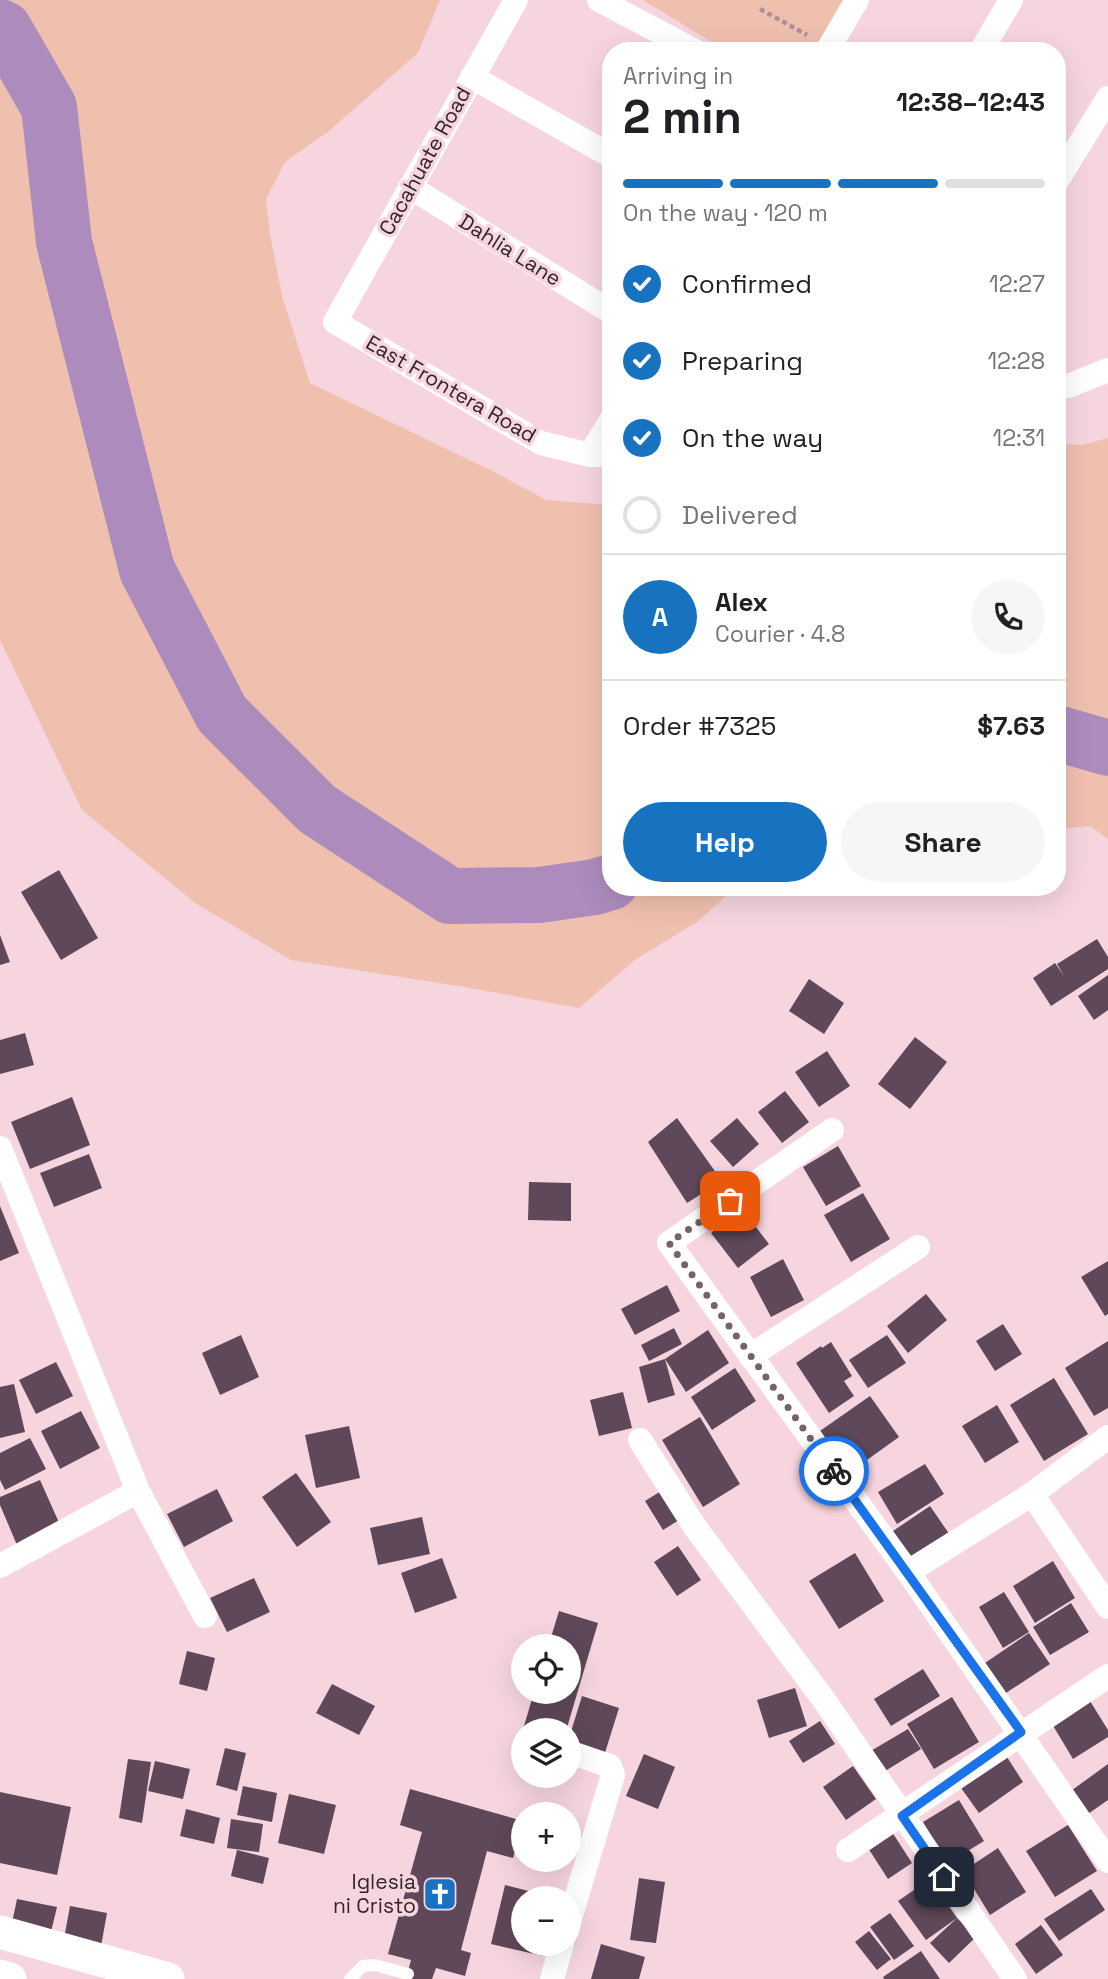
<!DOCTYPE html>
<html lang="en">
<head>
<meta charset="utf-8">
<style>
  :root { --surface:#fff; --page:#f6f6f6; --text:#202124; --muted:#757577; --line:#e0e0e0; --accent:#1773c0 }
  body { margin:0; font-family:"Space Grotesk",sans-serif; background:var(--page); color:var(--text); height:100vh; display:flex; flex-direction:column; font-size:26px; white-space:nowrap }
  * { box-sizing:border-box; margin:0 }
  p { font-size:23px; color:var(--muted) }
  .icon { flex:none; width:38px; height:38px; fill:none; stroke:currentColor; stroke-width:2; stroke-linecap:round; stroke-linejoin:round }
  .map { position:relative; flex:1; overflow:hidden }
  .drawer { position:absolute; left:602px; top:42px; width:464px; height:854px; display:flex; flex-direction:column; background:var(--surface); border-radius:28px; box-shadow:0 7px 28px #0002 }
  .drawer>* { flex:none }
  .controls { position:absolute; left:511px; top:1634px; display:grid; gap:14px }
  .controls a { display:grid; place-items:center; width:70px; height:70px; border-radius:50%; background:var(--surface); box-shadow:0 7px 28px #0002; font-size:35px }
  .pin { position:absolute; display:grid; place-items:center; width:60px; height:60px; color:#fff; margin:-30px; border-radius:14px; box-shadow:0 4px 10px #0006 }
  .courier { position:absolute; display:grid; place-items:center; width:70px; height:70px; margin:-35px; border:5px solid #1a73e8; border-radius:50%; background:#fff; color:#222; box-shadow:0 2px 9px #0007 }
  .headline em { font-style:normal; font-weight:800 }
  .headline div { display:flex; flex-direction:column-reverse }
  .headline { display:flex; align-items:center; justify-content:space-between; height:119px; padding:0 21px }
  h1 { font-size:46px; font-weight:800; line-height:52px }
  .bar { display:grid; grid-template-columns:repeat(4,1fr); gap:10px 7px; align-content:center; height:84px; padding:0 21px }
  .bar i { height:9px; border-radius:5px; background:var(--line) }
  .bar .current { background:var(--accent) }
  .bar p { grid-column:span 4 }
  .line { display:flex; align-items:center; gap:18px; padding:0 21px; border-top:2px solid var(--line) }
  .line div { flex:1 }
  .round { display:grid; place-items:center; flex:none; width:74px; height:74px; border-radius:37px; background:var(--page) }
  ol { padding:0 21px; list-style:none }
  li { display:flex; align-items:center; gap:21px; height:77px }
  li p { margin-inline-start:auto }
  li .icon { padding:7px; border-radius:50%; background:var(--accent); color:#fff; stroke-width:4 }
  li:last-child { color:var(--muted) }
  li i { width:38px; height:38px; border:4px solid var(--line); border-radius:50% }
  .primary-button { display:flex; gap:14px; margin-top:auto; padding:14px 21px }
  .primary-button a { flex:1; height:80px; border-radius:42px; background:var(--accent); color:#fff; font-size:28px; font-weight:800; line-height:80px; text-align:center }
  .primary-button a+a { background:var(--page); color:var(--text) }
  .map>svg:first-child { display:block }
  .green { fill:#f0c0af }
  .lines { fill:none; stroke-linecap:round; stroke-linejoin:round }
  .river { stroke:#ad8cbd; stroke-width:56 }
  .building { fill:#5f4859 }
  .path { stroke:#ab929a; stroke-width:4.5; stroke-dasharray:5 3.5; stroke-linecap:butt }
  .lane { stroke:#fff; stroke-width:12 }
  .street { stroke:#fff; stroke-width:24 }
  .secondary { stroke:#fff; stroke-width:33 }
  .done { stroke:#766369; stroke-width:7; stroke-dasharray:0 12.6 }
  .route { stroke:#1a73e8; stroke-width:9 }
  .labels { text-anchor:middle; stroke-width:7; stroke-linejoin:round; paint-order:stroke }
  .street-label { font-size:21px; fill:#312529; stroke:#f6d5df }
  .poi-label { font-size:21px; fill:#312529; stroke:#f6d5df; text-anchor:end }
</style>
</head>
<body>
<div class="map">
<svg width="1108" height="1979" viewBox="0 0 1108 1979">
  <rect width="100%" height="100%" fill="#f6d5df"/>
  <path class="green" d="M 0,0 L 440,0 L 418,53 L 329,131 L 285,162 L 266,199 L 270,234 L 282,296 L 310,383 L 494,472 L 546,500 L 611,505 L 611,887 L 736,887 L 697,922 L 636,959 L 579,1008 L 465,987 L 291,960 L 195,903 L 82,810 L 0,640 Z
    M 643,0 L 843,0 L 815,51 L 726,51 Z
    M 1108,438 L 1108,839 L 1090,826 L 1057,829 L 1057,444 L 1082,445 Z"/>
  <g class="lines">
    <path class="river" d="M 0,27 L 4,29 L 49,107 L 64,242 L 147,570 L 222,714 L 317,809 L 450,896 L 539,895 L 595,887 L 611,882
      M 1057,733 L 1108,748"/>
  </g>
  <path class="building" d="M 59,870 L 98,938 L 61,960 L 21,892 Z
    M 0,935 L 10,962 L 0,965 Z
    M 1097,939 L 1108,957 L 1108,969 L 1051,1006 L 1033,978 L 1055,963 L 1064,976 L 1057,964 Z
    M 1108,975 L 1108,1010 L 1094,1020 L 1078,996 Z
    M 809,979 L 844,1003 L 824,1034 L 789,1011 Z
    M 25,1033 L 34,1065 L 0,1074 L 0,1040 Z
    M 915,1037 L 947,1062 L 910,1109 L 878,1084 Z
    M 827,1051 L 850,1086 L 819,1107 L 795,1072 Z
    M 785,1091 L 809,1122 L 782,1143 L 758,1112 Z
    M 72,1097 L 90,1145 L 30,1169 L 11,1122 Z
    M 677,1118 L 722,1181 L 687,1203 L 648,1142 Z
    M 737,1118 L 759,1144 L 733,1167 L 710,1141 Z
    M 838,1146 L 861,1186 L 826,1206 L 803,1167 Z
    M 89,1154 L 102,1188 L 54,1207 L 40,1173 Z
    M 529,1182 L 571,1183 L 571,1221 L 528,1220 Z
    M 863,1193 L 890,1239 L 851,1262 L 824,1215 Z
    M 0,1206 L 19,1253 L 0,1261 Z
    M 742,1209 L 769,1244 L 738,1268 L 711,1233 Z
    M 783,1259 L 804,1300 L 771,1317 L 750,1277 Z
    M 1108,1261 L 1108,1314 L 1105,1316 L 1081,1277 Z
    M 667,1285 L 680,1311 L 635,1335 L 621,1309 Z
    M 926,1294 L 947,1320 L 908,1353 L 887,1326 Z
    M 1003,1324 L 1022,1354 L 995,1371 L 976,1341 Z
    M 674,1328 L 682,1344 L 649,1361 L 641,1345 Z
    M 708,1330 L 729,1363 L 686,1392 L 665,1359 Z
    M 241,1335 L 259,1377 L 220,1395 L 202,1353 Z
    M 887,1335 L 906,1363 L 868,1388 L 849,1360 Z
    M 1108,1341 L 1108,1408 L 1094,1416 L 1065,1368 Z
    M 831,1342 L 852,1376 L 844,1381 L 854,1396 L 829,1413 L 796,1363 L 821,1346 L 822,1348 Z
    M 665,1359 L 675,1395 L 648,1403 L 639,1367 Z
    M 56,1362 L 73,1396 L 36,1414 L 19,1380 Z
    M 735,1368 L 756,1401 L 712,1430 L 691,1397 Z
    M 1054,1378 L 1088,1434 L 1044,1461 L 1010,1405 Z
    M 14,1384 L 25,1432 L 0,1438 L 0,1387 Z
    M 623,1392 L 632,1428 L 599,1436 L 590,1400 Z
    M 870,1396 L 899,1437 L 846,1475 L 817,1433 Z
    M 997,1405 L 1019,1442 L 985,1463 L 962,1426 Z
    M 81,1411 L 100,1448 L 60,1469 L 41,1431 Z
    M 700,1417 L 740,1484 L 703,1507 L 662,1440 Z
    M 349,1426 L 360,1478 L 316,1488 L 305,1435 Z
    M 30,1438 L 46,1469 L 5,1490 L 0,1480 L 0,1453 Z
    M 925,1464 L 944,1494 L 897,1524 L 878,1492 Z
    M 296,1473 L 331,1522 L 297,1547 L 262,1497 Z
    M 40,1480 L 61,1527 L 17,1545 L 0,1505 L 0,1497 Z
    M 666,1488 L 684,1517 L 663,1530 L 645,1501 Z
    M 217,1489 L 233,1521 L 184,1547 L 167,1514 Z
    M 930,1506 L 950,1535 L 912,1561 L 893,1531 Z
    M 422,1517 L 430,1554 L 378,1565 L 370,1528 Z
    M 678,1546 L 701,1580 L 677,1596 L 654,1562 Z
    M 855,1553 L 884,1601 L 839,1629 L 809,1581 Z
    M 442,1558 L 457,1598 L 415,1613 L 401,1573 Z
    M 1053,1561 L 1075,1598 L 1035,1623 L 1013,1586 Z
    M 254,1578 L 270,1612 L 227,1632 L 210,1598 Z
    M 1004,1592 L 1029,1632 L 1003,1648 L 979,1607 Z
    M 1071,1603 L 1089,1632 L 1050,1655 L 1033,1627 Z
    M 559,1611 L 598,1623 L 566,1731 L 539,1731 L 524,1726 L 534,1692 L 569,1692 L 569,1647 L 548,1647 Z
    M 1029,1633 L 1050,1664 L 1006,1693 L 985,1663 Z
    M 187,1651 L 215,1658 L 207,1691 L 179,1684 Z
    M 923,1669 L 940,1696 L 891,1726 L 874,1699 Z
    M 332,1684 L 375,1706 L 359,1735 L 316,1713 Z
    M 795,1688 L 807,1726 L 769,1738 L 757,1700 Z
    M 582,1696 L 619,1708 L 604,1756 L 569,1746 L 569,1738 Z
    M 952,1697 L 979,1742 L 934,1769 L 907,1724 Z
    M 1090,1701 L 1108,1730 L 1108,1737 L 1073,1759 L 1052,1724 Z
    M 820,1721 L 835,1744 L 803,1763 L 789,1741 Z
    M 908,1729 L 921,1749 L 877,1776 L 864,1755 Z
    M 225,1748 L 246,1753 L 237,1791 L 216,1785 Z
    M 644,1754 L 675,1767 L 658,1809 L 626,1796 Z
    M 1007,1757 L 1023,1782 L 979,1813 L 961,1788 Z
    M 128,1759 L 151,1762 L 142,1823 L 119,1818 Z
    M 155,1761 L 190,1769 L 183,1799 L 148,1791 Z
    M 1108,1764 L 1108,1800 L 1085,1816 L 1068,1793 Z
    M 853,1766 L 876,1799 L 846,1820 L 823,1787 Z
    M 243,1786 L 277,1793 L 272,1822 L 237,1815 Z
    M 410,1789 L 523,1821 L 513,1858 L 487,1851 L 461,1950 L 471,1953 L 465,1976 L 436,1968 L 432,1979 L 406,1979 L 411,1960 L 388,1954 L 422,1832 L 400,1825 Z
    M 0,1792 L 71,1807 L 57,1875 L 0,1863 Z
    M 289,1794 L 336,1805 L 324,1854 L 278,1843 Z
    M 959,1800 L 984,1841 L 948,1863 L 923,1822 Z
    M 186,1809 L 220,1818 L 214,1844 L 180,1836 Z
    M 231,1819 L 263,1824 L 259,1852 L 227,1848 Z
    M 1068,1825 L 1097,1871 L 1055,1897 L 1026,1851 Z
    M 892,1832 L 912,1863 L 888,1879 L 868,1848 Z
    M 998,1848 L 1026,1892 L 990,1915 L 963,1871 Z
    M 237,1850 L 269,1858 L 263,1884 L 231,1876 Z
    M 639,1878 L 665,1882 L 656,1943 L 630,1940 Z
    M 930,1879 L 957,1918 L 926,1940 L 898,1901 Z
    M 505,1885 L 556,1898 L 523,1899 L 523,1944 L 546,1944 L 543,1956 L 491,1944 Z
    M 1091,1889 L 1105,1910 L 1059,1941 L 1044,1919 Z
    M 17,1899 L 57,1907 L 51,1932 L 12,1923 Z
    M 70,1906 L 107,1913 L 100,1952 L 63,1944 Z
    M 890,1913 L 914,1946 L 894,1960 L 870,1927 Z
    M 957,1918 L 976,1937 L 949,1963 L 930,1943 Z
    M 1041,1925 L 1063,1955 L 1036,1974 L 1015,1944 Z
    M 869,1931 L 891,1959 L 877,1970 L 855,1942 Z
    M 601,1944 L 645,1957 L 639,1979 L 591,1979 Z
    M 921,1951 L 940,1979 L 884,1979 L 883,1977 Z"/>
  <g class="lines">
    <path class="path" d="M 760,9 L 807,35"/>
    <path class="lane" d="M 350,1979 L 363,1966 L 375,1965 L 408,1974"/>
    <path class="street" d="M 516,0 L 335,322 L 541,443 L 590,455 L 611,455
      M 599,0 L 695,51
      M 827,51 L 857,0
      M 981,51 L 1011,0
      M 472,77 L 611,156
      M 1057,181 L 1108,98
      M 410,187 L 611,312
      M 1057,386 L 1068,386 L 1108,370
      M 590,455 L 611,420
      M 832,1130 L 669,1243 L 908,1572 L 1108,1861
      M 0,1148 L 138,1491 L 205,1616
      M 750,1356 L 918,1247
      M 640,1440 L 695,1527 L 824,1700 L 1015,1979
      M 1032,1494 L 1108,1607
      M 0,1566 L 138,1491
      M 908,1572 L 1032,1494 L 1108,1437
      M 569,1752 L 610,1766 L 613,1775 L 569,1922
      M 848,1850 L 1108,1676
      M 552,1979 L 562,1944"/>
    <path class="secondary" d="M 0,1932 L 168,1979
      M 0,1976 L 10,1979"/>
  </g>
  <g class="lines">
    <path class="done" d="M 730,1201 L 669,1243 L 834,1471"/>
    <path class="route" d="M 834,1471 L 1021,1732 L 902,1816 L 944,1877"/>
  </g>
  <defs>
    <symbol id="church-square" viewBox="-11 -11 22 22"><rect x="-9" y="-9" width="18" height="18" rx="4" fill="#1773c0" stroke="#f6d5df"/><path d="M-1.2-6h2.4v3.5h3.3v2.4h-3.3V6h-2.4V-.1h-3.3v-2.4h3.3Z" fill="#fff"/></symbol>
  </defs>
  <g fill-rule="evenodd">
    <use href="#church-square" x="421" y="1875" width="38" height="38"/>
  </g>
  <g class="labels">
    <g class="street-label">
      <text transform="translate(425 161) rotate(-61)" y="7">Cacahuate Road</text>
      <text transform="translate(510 250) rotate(32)" y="7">Dahlia Lane</text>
      <text transform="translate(451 389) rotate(30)" y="7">East Frontera Road</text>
    </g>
    <g class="poi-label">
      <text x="416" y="1889">Iglesia<tspan x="416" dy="24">ni Cristo</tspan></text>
    </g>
  </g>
</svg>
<div class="controls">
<a><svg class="icon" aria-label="locate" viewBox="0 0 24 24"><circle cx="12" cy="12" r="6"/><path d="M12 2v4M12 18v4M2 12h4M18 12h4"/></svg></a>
<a><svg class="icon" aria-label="layers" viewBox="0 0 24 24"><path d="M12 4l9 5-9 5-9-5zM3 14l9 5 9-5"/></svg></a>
<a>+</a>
<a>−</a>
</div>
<div class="pin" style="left:730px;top:1201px;background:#ea580c"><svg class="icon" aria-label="bag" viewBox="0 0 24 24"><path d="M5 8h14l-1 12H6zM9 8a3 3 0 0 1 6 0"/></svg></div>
<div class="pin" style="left:944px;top:1877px;background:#1f2937"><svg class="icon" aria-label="home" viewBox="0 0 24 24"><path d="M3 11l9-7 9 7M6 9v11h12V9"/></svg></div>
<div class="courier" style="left:834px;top:1471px"><svg class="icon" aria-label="bike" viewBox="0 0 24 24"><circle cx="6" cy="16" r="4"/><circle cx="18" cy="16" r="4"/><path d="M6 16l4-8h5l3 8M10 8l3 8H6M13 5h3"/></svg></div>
<section class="drawer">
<div class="headline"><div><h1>2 min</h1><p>Arriving in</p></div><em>12:38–12:43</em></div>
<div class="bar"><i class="current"></i><i class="current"></i><i class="current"></i><i></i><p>On the way · 120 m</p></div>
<ol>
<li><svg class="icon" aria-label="check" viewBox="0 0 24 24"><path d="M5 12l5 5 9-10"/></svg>Confirmed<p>12:27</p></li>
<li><svg class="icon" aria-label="check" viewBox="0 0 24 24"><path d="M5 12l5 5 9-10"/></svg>Preparing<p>12:28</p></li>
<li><svg class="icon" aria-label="check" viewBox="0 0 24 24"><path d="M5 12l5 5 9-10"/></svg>On the way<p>12:31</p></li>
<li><i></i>Delivered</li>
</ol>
<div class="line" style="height:126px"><b class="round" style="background:var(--accent);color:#fff">A</b><div><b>Alex</b><p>Courier · 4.8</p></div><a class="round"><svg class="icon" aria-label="phone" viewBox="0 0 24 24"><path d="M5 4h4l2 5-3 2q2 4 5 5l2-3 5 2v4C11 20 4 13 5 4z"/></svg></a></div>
<div class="line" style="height:91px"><div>Order #7325</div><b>$7.63</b></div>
<div class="primary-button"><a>Help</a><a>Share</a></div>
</section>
</div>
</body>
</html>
